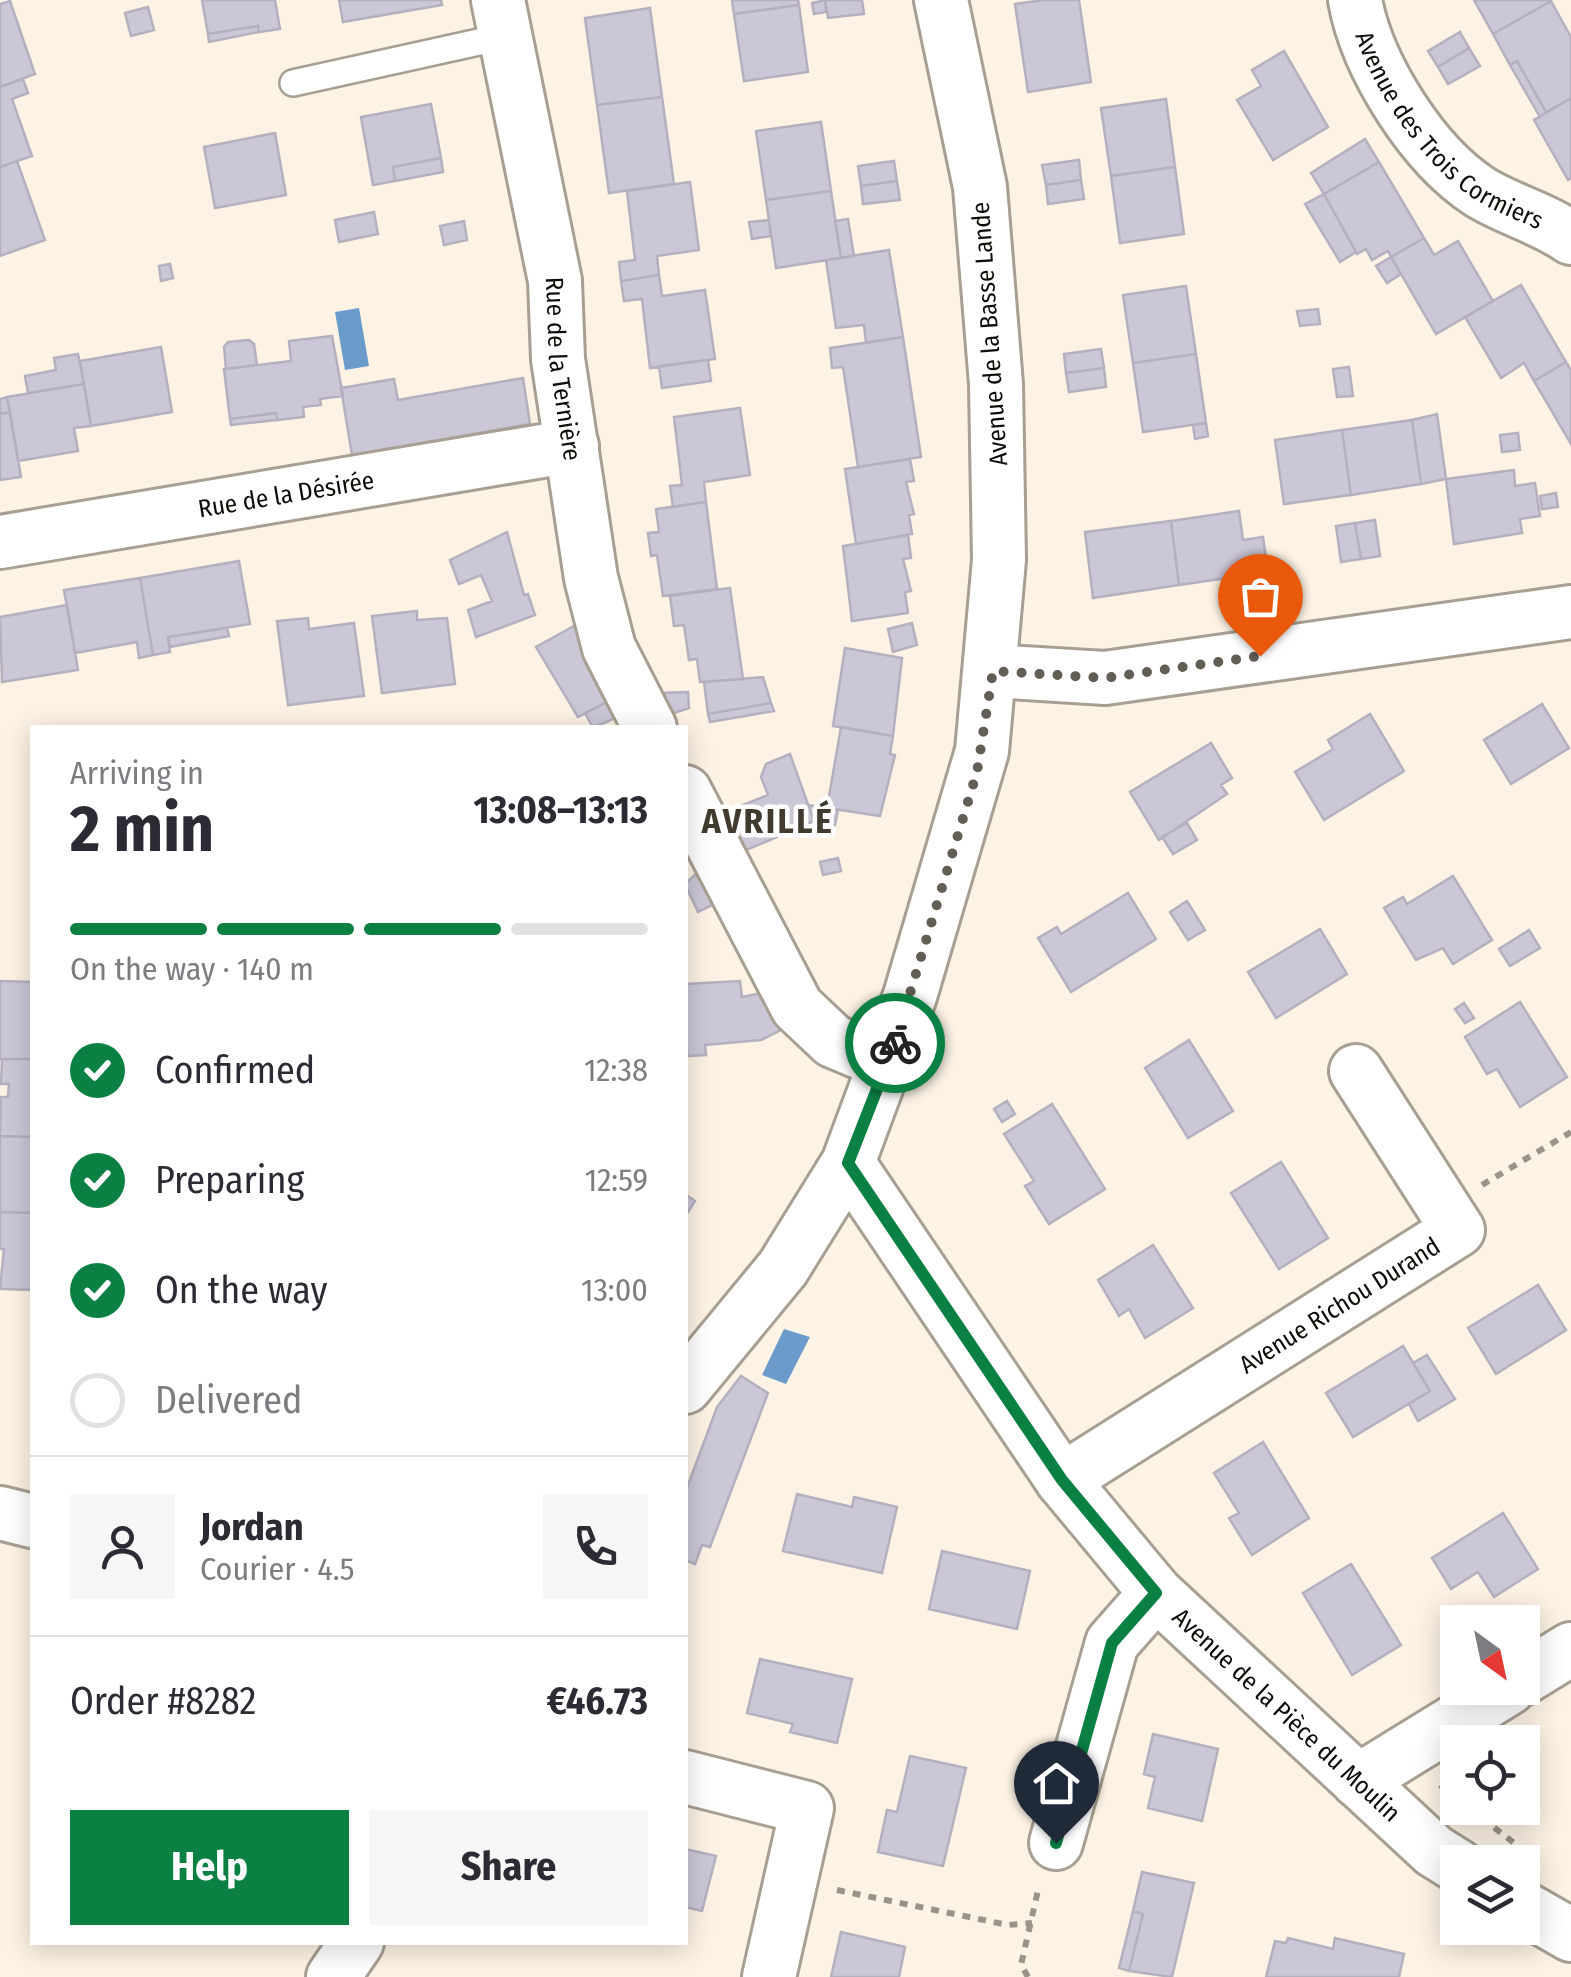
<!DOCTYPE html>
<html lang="en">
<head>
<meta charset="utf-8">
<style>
  :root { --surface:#fff; --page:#f7f7f7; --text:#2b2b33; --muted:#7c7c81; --line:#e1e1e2; --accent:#0b8043 }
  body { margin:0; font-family:"Fira Sans Condensed",sans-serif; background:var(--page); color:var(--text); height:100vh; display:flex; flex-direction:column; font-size:38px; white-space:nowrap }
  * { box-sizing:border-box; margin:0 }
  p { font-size:32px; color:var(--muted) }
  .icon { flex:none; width:55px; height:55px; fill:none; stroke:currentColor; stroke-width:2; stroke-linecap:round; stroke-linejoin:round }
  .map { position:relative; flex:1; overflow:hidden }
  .side { position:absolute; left:30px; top:725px; width:658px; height:1220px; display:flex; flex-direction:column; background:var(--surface); border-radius:0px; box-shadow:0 5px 25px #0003 }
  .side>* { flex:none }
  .needle { width:65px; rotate:147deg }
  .buttons { position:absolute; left:1440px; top:1605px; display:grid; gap:20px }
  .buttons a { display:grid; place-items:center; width:100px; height:100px; border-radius:0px; background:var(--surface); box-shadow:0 5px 25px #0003; font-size:50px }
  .pin { position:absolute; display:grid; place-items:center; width:85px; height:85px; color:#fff; margin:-102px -42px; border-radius:50% 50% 50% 0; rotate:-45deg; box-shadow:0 0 10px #0007 }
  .pin .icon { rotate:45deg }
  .courier { position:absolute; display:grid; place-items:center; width:100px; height:100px; margin:-50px; border:8px solid #0b8043; border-radius:50%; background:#fff; color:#222; box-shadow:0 2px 12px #0007 }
  .head em { font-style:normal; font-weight:700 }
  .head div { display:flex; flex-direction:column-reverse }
  .head { display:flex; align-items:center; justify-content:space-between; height:170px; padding:0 40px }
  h1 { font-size:65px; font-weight:700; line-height:75px }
  .bar { display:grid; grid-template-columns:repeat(4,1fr); gap:15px 10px; align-content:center; height:120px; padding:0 40px }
  .bar i { height:12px; border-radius:8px; background:var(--line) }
  .bar .active { background:var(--accent) }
  .bar p { grid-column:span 4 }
  .line { display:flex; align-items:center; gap:25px; padding:0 40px; border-top:2px solid var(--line) }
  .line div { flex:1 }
  .round { display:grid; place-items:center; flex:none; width:105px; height:105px; border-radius:0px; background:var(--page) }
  ol { padding:0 40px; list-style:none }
  li { display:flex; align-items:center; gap:30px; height:110px }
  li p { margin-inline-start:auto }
  li .icon { padding:10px; border-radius:50%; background:var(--accent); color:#fff; stroke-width:4 }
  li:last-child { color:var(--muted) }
  li i { width:55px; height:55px; border:5px solid var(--line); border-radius:50% }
  .cta { display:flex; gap:20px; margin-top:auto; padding:20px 40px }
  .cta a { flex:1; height:115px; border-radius:0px; background:var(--accent); color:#fff; font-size:40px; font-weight:700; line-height:115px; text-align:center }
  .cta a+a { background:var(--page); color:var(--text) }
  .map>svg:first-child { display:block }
  .water { fill:#6a9bca }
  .building { fill:#ccc7d7; stroke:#b5b0bf; stroke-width:2.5 }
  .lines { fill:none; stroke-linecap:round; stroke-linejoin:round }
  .lane-casing { stroke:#a79f91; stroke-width:30 }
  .street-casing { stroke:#a79f91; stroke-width:58 }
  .path { stroke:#9a9389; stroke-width:6; stroke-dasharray:8 8; stroke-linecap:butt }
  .lane { stroke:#fff; stroke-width:25 }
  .street { stroke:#fff; stroke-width:52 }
  .done { stroke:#625d55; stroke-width:10; stroke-dasharray:0 18 }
  .route { stroke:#0b8043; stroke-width:12 }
  .labels { text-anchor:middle; stroke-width:9; stroke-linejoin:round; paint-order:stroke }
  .street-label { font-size:25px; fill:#0f0c08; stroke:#fff }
  .district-label { font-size:35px; font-weight:bold; letter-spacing:2.5px; fill:#413a2e; stroke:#fff }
</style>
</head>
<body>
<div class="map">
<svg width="1571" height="1977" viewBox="0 0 1571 1977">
  <rect width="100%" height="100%" fill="#fcf3e4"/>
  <path class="water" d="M 359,308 L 369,366 L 345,370 L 335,312 Z
    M 784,1329 L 810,1337 L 786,1384 L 762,1375 Z"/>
  <path class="building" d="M 202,0 L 275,0 L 280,29 L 259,32 L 258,26 L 208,34 Z
    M 339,0 L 441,0 L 442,5 L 343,22 Z
    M 732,0 L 798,0 L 799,5 L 734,14 Z
    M 825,0 L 826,12 L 814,14 L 812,3 Z
    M 825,0 L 862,0 L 864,14 L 828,18 Z
    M 1044,0 L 1079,0 L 1091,82 L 1028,92 L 1015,4 Z
    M 1474,0 L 1550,0 L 1551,1 L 1493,34 Z
    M 10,1 L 35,74 L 0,87 L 0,4 Z
    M 1551,1 L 1571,37 L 1571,98 L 1546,112 L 1517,61 L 1510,65 L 1493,34 Z
    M 799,5 L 808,72 L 744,81 L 734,14 Z
    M 148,7 L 154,30 L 131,36 L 125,13 Z
    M 650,8 L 662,97 L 597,105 L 585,18 Z
    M 258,26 L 259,32 L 209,42 L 208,34 Z
    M 1460,32 L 1469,48 L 1438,67 L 1428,51 Z
    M 1469,48 L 1480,66 L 1448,84 L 1438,67 Z
    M 1284,51 L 1328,127 L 1273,160 L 1237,100 L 1261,86 L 1252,70 Z
    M 1517,61 L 1546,112 L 1540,117 L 1510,65 Z
    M 23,79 L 28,93 L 12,99 L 32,156 L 0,167 L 0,87 Z
    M 662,97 L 674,184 L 609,193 L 597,105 Z
    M 1571,98 L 1571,178 L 1568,180 L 1534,120 Z
    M 1166,99 L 1175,167 L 1111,176 L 1101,108 Z
    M 431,104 L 441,158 L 393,167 L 395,181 L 373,185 L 361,117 Z
    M 821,122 L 831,191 L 766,200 L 756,131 Z
    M 275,133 L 286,195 L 215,208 L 204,147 Z
    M 1365,139 L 1379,162 L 1324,194 L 1311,173 Z
    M 441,158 L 443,172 L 395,181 L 393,167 Z
    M 1079,160 L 1081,180 L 1046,185 L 1042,165 Z
    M 17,161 L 45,240 L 0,256 L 0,167 Z
    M 894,161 L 897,181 L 861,186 L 858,166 Z
    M 1379,162 L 1424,238 L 1391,257 L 1388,251 L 1372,260 L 1366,249 L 1357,254 L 1324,194 Z
    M 1175,167 L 1184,234 L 1120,243 L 1111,176 Z
    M 1081,180 L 1084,199 L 1048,204 L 1046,185 Z
    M 897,181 L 900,200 L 863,204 L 861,186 Z
    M 690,182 L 699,250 L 657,256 L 659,275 L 621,281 L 619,262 L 635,260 L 627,191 Z
    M 831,191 L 841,258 L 776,268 L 766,200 Z
    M 1324,194 L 1356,252 L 1340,262 L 1305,204 Z
    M 374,212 L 378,234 L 339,242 L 335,220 Z
    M 848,219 L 854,256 L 841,258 L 835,221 Z
    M 769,220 L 771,236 L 752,239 L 749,222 Z
    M 464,221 L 467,240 L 444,245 L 440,226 Z
    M 1424,238 L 1434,255 L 1458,241 L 1493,301 L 1436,334 L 1391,257 Z
    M 889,250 L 903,337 L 866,343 L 864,325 L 836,328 L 826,260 Z
    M 1391,257 L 1401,274 L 1387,283 L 1376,266 Z
    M 170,264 L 173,278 L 161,281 L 159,266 Z
    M 659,275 L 662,296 L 705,290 L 715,359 L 650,368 L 642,299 L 624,301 L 621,281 Z
    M 1521,285 L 1566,362 L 1534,381 L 1524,363 L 1501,378 L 1465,317 Z
    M 1186,286 L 1196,354 L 1133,363 L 1123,295 Z
    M 1318,309 L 1320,324 L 1300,326 L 1297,311 Z
    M 332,336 L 343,396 L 320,399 L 321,405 L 303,407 L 304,417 L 277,420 L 276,413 L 230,419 L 224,369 L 291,361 L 289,341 Z
    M 903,337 L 921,457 L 858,467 L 843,367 L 832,368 L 830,348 Z
    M 249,340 L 254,344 L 257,365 L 226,369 L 224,347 L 228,342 Z
    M 161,347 L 172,412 L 91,426 L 80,361 Z
    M 1101,349 L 1104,368 L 1066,373 L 1064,354 Z
    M 78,354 L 84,384 L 28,393 L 25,376 L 56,370 L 54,358 Z
    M 1196,354 L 1206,423 L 1143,432 L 1133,363 Z
    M 708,360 L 711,381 L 662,388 L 659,366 Z
    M 1566,362 L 1571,370 L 1571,444 L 1534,381 Z
    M 1349,367 L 1353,396 L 1337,397 L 1333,369 Z
    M 1104,368 L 1106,387 L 1069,392 L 1066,373 Z
    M 523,378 L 530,424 L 352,455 L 341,388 L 394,379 L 398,400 Z
    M 84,384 L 91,426 L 74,428 L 78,451 L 18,461 L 7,397 Z
    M 7,397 L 10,412 L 0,414 L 0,399 Z
    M 740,408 L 750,475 L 704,482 L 706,502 L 673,507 L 670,486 L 682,485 L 674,417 Z
    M 10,412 L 21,477 L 0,480 L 0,414 Z
    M 276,413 L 277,420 L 231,425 L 230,419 Z
    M 1437,414 L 1446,479 L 1421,484 L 1412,420 Z
    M 1412,420 L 1421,484 L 1351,495 L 1342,430 Z
    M 1206,423 L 1208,436 L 1195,439 L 1193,425 Z
    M 1342,430 L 1351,495 L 1284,504 L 1275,440 Z
    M 1518,433 L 1520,450 L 1502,452 L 1500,435 Z
    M 910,459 L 914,481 L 906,482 L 914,514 L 909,515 L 912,534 L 856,544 L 845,469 Z
    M 1514,470 L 1515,486 L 1535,483 L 1540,516 L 1520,519 L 1522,533 L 1454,544 L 1446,479 Z
    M 1556,493 L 1558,507 L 1542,509 L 1540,496 Z
    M 706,502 L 717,589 L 663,596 L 657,555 L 651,556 L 648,533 L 659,532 L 656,509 Z
    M 1239,511 L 1243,540 L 1263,537 L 1268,572 L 1179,585 L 1171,521 Z
    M 1375,520 L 1380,556 L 1361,559 L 1355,523 Z
    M 1171,521 L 1179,585 L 1093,598 L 1085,532 Z
    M 1355,523 L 1361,559 L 1341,562 L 1336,526 Z
    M 507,532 L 524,595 L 528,594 L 535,615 L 476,637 L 468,610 L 492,601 L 481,575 L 459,584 L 450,560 Z
    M 908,535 L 911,558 L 903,559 L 911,591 L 905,592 L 908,613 L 852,621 L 843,546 Z
    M 239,561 L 250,624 L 168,637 L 170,652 L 153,655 L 140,578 Z
    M 140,578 L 153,655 L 139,658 L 137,642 L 75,653 L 64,590 Z
    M 730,588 L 743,679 L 700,682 L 697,659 L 689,660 L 684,625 L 674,626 L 670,596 Z
    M 67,605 L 78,670 L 2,682 L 0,617 Z
    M 417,611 L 417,620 L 447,618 L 455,684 L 382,693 L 372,616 Z
    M 308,618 L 309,629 L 354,623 L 364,696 L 288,705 L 277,621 Z
    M 912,623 L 917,645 L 893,652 L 888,629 Z
    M 574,626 L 611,700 L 578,717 L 536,647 Z
    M 227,628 L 229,636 L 170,647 L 168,637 Z
    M 845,648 L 902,658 L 893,736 L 833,726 Z
    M 763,677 L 771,703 L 708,714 L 704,682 Z
    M 688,692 L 689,708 L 671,714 L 660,693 Z
    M 611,700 L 620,716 L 593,728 L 585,713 Z
    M 771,703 L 774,711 L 710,722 L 708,714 Z
    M 1542,704 L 1569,748 L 1511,784 L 1484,740 Z
    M 1370,714 L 1404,771 L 1324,820 L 1295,772 L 1333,749 L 1328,740 Z
    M 841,727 L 893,736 L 890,754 L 895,755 L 880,816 L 827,808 Z
    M 1211,743 L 1232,778 L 1221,785 L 1227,794 L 1159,840 L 1130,792 Z
    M 790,754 L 814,821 L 744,851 L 723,813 L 768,795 L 761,777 L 766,764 Z
    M 808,805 L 838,810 L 835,825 L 814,821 Z
    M 1187,823 L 1197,840 L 1173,854 L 1162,837 Z
    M 838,858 L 841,871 L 823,875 L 820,862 Z
    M 700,870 L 716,903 L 698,912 L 685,884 Z
    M 1453,876 L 1492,940 L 1453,964 L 1443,948 L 1416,960 L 1384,908 L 1403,897 L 1407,904 Z
    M 1128,893 L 1156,939 L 1071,992 L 1038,938 L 1057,927 L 1061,934 Z
    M 1187,901 L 1205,930 L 1188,940 L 1170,912 Z
    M 1320,929 L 1347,974 L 1276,1018 L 1248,972 Z
    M 1529,930 L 1540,948 L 1510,966 L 1499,949 Z
    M 0,981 L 32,982 L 32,1059 L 0,1059 Z
    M 740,981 L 742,997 L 762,993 L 781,1030 L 761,1040 L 705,1045 L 706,1055 L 689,1056 L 685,1047 L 685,984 Z
    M 1520,1002 L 1567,1077 L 1520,1107 L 1497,1069 L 1487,1074 L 1465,1037 Z
    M 1464,1003 L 1474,1018 L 1465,1023 L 1455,1009 Z
    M 1189,1040 L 1233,1111 L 1188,1138 L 1145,1068 Z
    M 2,1059 L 32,1059 L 32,1137 L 0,1136 L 1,1097 L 8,1097 L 9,1084 L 1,1084 Z
    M 1007,1101 L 1015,1114 L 1002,1122 L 994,1109 Z
    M 1052,1104 L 1105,1189 L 1049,1224 L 1025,1186 L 1034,1181 L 1004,1134 Z
    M 0,1136 L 32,1137 L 32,1213 L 0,1212 Z
    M 1281,1162 L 1328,1238 L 1279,1269 L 1231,1193 Z
    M 685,1194 L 695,1201 L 685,1217 Z
    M 0,1212 L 32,1213 L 32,1290 L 0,1289 L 4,1249 L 0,1249 Z
    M 1153,1245 L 1193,1308 L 1145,1338 L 1129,1309 L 1119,1316 L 1098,1280 Z
    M 1538,1285 L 1566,1330 L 1496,1374 L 1468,1328 Z
    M 1403,1346 L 1430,1391 L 1353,1437 L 1326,1393 Z
    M 1427,1355 L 1455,1399 L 1418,1421 L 1409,1404 L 1430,1391 L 1413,1363 Z
    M 741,1376 L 768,1393 L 710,1547 L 702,1545 L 695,1564 L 685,1560 L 685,1493 L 717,1407 Z
    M 1263,1442 L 1309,1518 L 1252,1555 L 1229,1518 L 1239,1513 L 1214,1473 Z
    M 797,1494 L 852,1507 L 854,1497 L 897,1507 L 882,1573 L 783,1551 Z
    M 1503,1513 L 1538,1569 L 1494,1597 L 1478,1572 L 1451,1589 L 1432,1558 Z
    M 942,1551 L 1030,1571 L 1017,1629 L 929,1609 Z
    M 1351,1564 L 1401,1645 L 1352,1675 L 1303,1593 Z
    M 760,1659 L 852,1679 L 837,1743 L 790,1732 L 793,1724 L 747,1713 Z
    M 1153,1734 L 1218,1749 L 1202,1821 L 1148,1808 L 1155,1777 L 1144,1774 Z
    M 910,1756 L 966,1768 L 943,1866 L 878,1852 L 887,1810 L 897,1812 Z
    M 685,1849 L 716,1856 L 702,1911 L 685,1907 Z
    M 1142,1872 L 1194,1883 L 1172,1977 L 1129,1971 L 1143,1914 L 1133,1911 Z
    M 1133,1911 L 1143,1914 L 1129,1971 L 1119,1968 Z
    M 841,1932 L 905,1947 L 899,1977 L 831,1977 Z
    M 1288,1938 L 1333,1949 L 1335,1938 L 1404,1954 L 1399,1977 L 1266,1977 L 1275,1941 L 1286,1943 Z"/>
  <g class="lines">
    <defs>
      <path id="lane" d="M 293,83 L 506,36"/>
      <g id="street">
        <path id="s1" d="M 498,0 L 555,281 L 558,359 L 591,578 L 609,648 L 650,728"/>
        <path id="s2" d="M 1355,0 C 1367,67 1423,155 1480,192 C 1509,210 1543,218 1571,238"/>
        <path id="s3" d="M 0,542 L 572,446"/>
        <path d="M 993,671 L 1105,678 L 1571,612"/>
        <path d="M 685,792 L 797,1007 L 833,1041 L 888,1064"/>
        <path id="s4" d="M 848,1163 L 1062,1480 L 1156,1593 L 1434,1851 L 1458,1866"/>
        <path d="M 685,1387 L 783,1268 L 848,1163 L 910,996 L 982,751 L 999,560 L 996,384 L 980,187 L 941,0"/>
        <path id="s5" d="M 1062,1480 L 1458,1230 L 1356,1071"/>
        <path d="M 0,1513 L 32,1521"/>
        <path d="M 1522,1679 L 1571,1649"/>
        <path d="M 685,1777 L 807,1808 L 769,1977"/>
        <path d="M 1358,1781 L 1509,1688"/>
        <path d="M 1056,1843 L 1112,1643 L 1156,1593"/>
        <path d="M 1522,1907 L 1571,1935"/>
        <path d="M 333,1977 L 357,1942"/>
      </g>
    </defs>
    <use href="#lane" class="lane-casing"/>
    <use href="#street" class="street-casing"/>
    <path class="path" d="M 1482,1185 L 1571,1132
      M 1440,1785 L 1458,1798
      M 1469,1808 L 1536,1860
      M 837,1890 L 1008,1925 L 1032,1923
      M 1028,1977 L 1021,1965 L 1039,1886"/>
    <use href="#lane" class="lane"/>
    <use href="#street" class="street"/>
  </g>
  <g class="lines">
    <path class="done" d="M 895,1043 L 977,772 L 993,671 L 1105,678 L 1260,656"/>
    <path class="route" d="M 895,1043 L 848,1163 L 1062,1480 L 1156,1593 L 1112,1643 L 1056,1843"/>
  </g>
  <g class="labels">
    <g class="street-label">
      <text dy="9" stroke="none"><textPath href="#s2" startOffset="168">Avenue des Trois Cormiers</textPath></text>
      <text transform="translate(989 334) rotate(-94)" y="9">Avenue de la Basse Lande</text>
      <text dy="9" stroke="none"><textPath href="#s1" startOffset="375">Rue de la Ternière</textPath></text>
      <text dy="9" stroke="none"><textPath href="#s3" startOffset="290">Rue de la Désirée</textPath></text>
      <text dy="9" stroke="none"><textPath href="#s5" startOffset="328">Avenue Richou Durand</textPath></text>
      <text dy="9" stroke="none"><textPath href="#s4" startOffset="708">Avenue de la Pièce du Moulin</textPath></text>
    </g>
    <g class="district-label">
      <text x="768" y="833">AVRILLÉ</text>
    </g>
  </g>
</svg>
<div class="buttons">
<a><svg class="needle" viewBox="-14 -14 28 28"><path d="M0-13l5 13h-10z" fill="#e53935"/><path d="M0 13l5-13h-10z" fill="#7c7c81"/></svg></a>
<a><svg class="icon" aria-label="locate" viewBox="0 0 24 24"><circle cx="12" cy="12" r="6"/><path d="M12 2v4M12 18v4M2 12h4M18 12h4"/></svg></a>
<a><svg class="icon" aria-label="layers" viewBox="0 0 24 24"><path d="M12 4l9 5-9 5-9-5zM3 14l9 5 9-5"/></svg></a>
</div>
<div class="pin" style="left:1260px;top:656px;background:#ea580c"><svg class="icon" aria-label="bag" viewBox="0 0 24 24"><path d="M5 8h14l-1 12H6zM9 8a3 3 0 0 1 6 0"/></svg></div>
<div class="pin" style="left:1056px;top:1843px;background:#1f2937"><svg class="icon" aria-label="home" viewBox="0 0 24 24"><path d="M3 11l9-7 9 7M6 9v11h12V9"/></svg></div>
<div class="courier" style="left:895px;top:1043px"><svg class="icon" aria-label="bike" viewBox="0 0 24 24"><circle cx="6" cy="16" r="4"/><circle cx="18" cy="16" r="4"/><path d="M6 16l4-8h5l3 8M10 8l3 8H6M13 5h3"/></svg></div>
<section class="side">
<div class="head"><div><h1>2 min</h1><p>Arriving in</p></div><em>13:08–13:13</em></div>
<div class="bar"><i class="active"></i><i class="active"></i><i class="active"></i><i></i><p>On the way · 140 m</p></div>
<ol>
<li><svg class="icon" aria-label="check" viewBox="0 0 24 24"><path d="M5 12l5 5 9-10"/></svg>Confirmed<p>12:38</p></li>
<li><svg class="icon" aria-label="check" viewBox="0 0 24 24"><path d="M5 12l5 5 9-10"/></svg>Preparing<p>12:59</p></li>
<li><svg class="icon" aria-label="check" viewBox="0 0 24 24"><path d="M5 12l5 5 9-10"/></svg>On the way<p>13:00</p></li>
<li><i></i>Delivered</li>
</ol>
<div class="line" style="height:180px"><a class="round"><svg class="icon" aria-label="person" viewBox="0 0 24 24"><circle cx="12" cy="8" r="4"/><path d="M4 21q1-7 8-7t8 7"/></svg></a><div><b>Jordan</b><p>Courier · 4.5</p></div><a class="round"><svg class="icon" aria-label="phone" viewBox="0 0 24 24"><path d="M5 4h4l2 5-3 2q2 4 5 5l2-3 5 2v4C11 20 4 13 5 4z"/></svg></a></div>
<div class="line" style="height:130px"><div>Order #8282</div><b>€46.73</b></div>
<div class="cta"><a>Help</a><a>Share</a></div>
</section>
</div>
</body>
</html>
